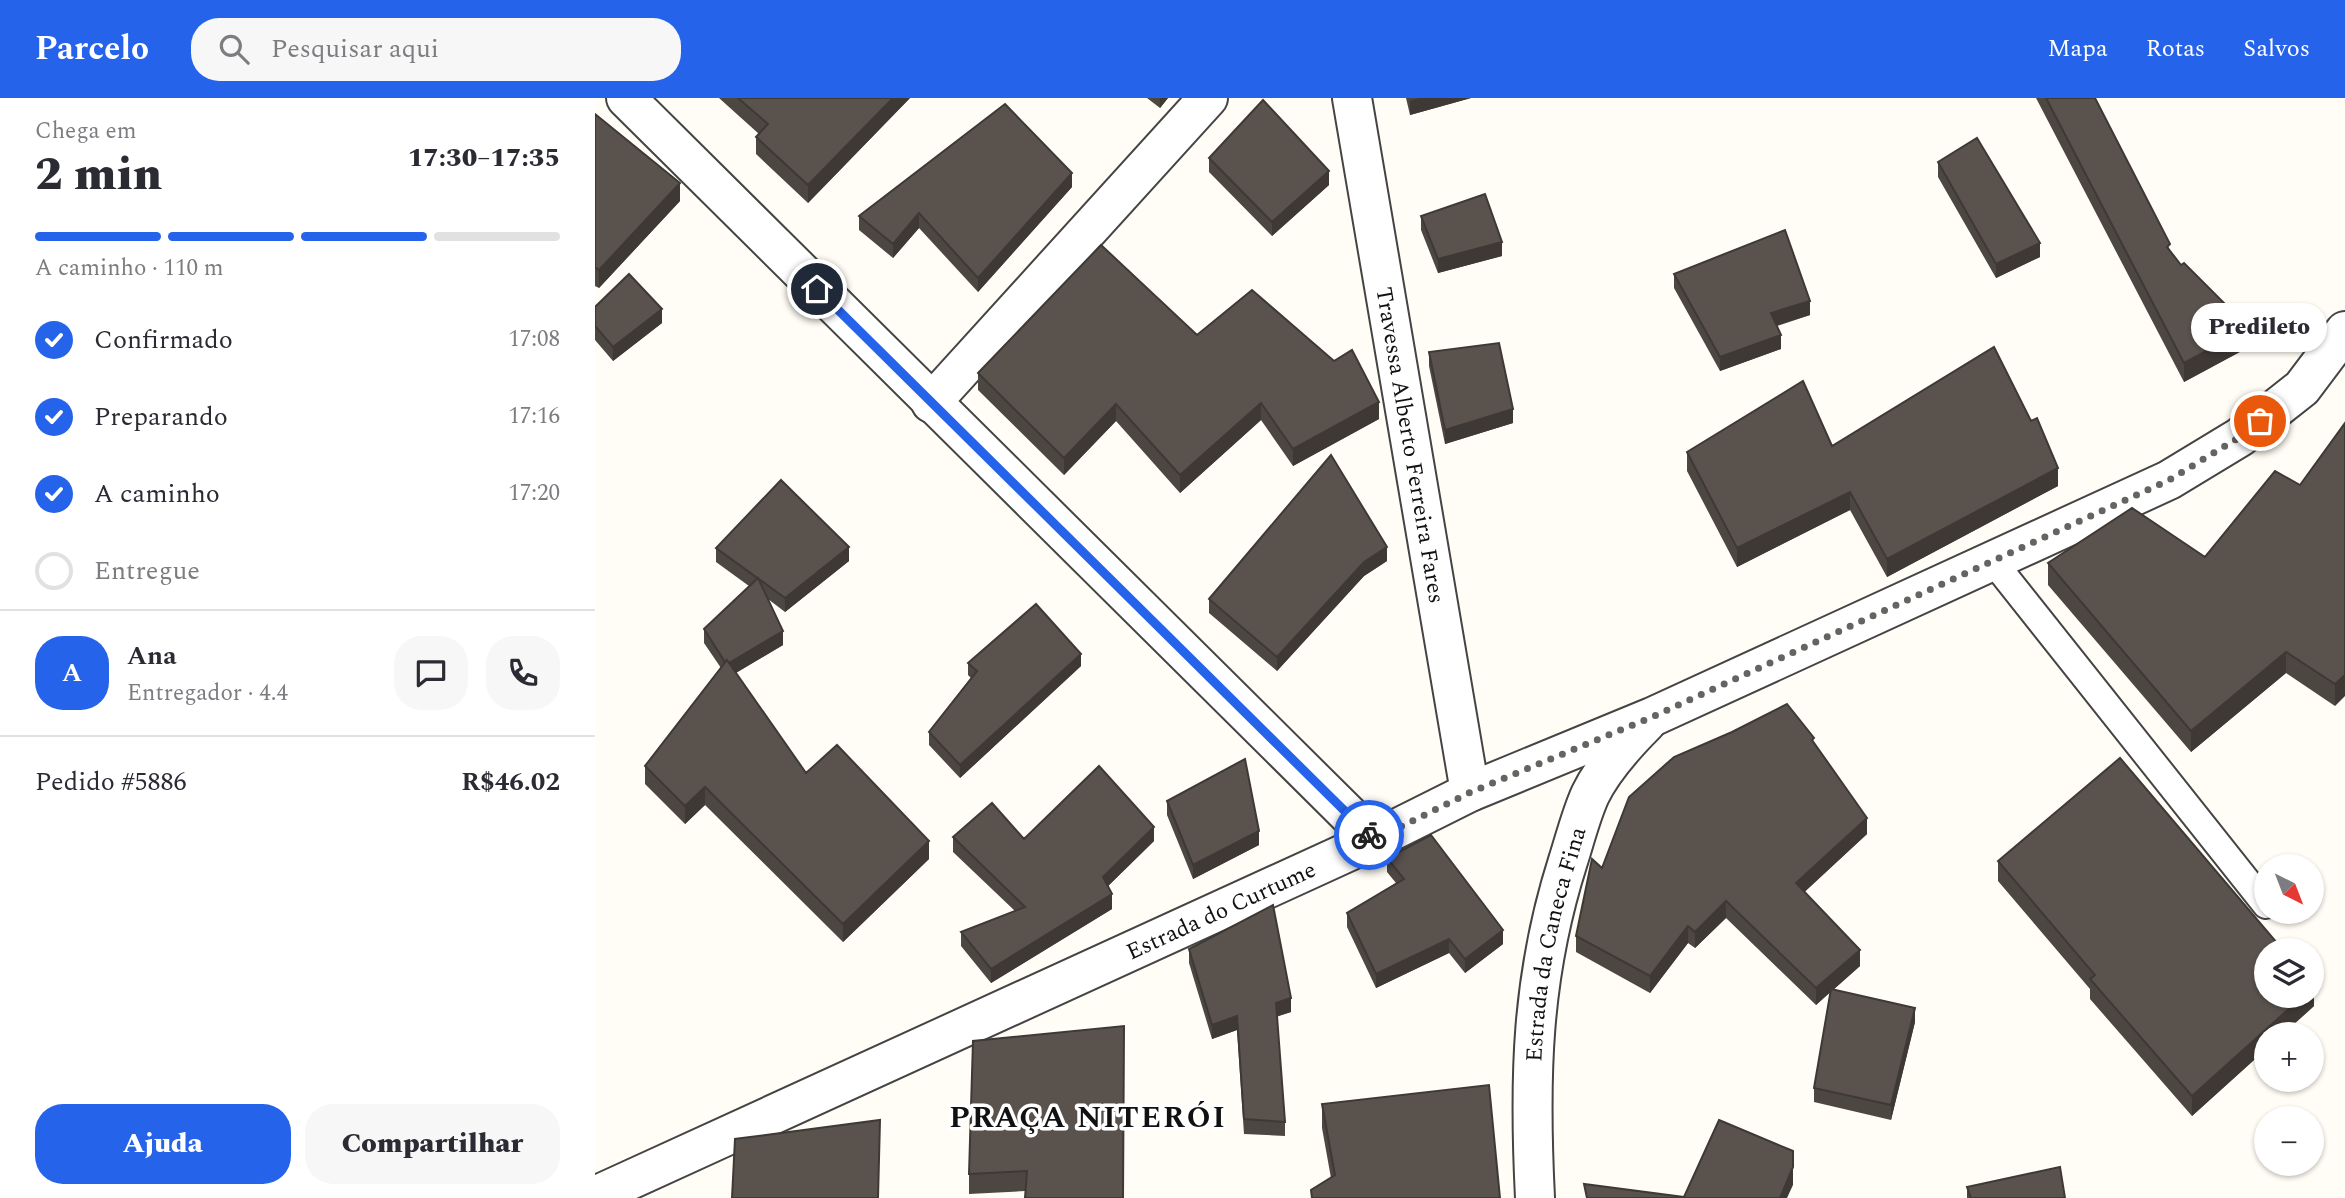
<!DOCTYPE html>
<html lang="pt">
<head>
<meta charset="utf-8">
<style>
  :root { --surface:#fff; --page:#f7f7f7; --text:#2b2b33; --muted:#7c7c81; --line:#e1e1e2; --accent:#2563eb }
  body { margin:0; font-family:Spectral,serif; background:var(--page); color:var(--text); height:100vh; display:flex; flex-direction:column; font-size:26px; white-space:nowrap }
  * { box-sizing:border-box; margin:0 }
  p { font-size:23px; color:var(--muted) }
  .icon { flex:none; width:38px; height:38px; fill:none; stroke:currentColor; stroke-width:2; stroke-linecap:round; stroke-linejoin:round }
  .map { position:relative; flex:1; overflow:hidden }
  .drawer { display:flex; flex-direction:column; background:var(--surface); width:595px }
  .drawer>* { flex:none }
  .needle { width:46px; rotate:138deg }
  .buttons { position:absolute; left:1659px; top:756px; display:grid; gap:14px }
  .buttons a { display:grid; place-items:center; width:70px; height:70px; border-radius:50%; background:var(--surface); box-shadow:0 2px 5px #0004; font-size:35px }
  .pin { position:absolute; display:grid; place-items:center; width:60px; height:60px; color:#fff; margin:-30px; border:4px solid #fff; border-radius:50%; box-shadow:0 2px 7px #0007 }
  .courier { position:absolute; display:grid; place-items:center; width:70px; height:70px; margin:-35px; border:5px solid #2563eb; border-radius:50%; background:#fff; color:#222; box-shadow:0 2px 9px #0007 }
  .bubble { position:absolute; height:49px; border-radius:24px; background:var(--surface); box-shadow:0 2px 5px #0004; font-size:23px; font-weight:800; line-height:49px; text-align:center }
  .summary em { font-style:normal; font-weight:800 }
  .summary div { display:flex; flex-direction:column-reverse }
  .summary { display:flex; align-items:center; justify-content:space-between; height:119px; padding:0 35px }
  h1 { font-size:46px; font-weight:800; line-height:52px }
  .bar { display:grid; grid-template-columns:repeat(4,1fr); gap:10px 7px; align-content:center; height:84px; padding:0 35px }
  .bar i { height:9px; border-radius:5px; background:var(--line) }
  .bar .current { background:var(--accent) }
  .bar p { grid-column:span 4 }
  .line { display:flex; align-items:center; gap:18px; padding:0 35px; border-top:2px solid var(--line) }
  .line div { flex:1 }
  .round { display:grid; place-items:center; flex:none; width:74px; height:74px; border-radius:28px; background:var(--page) }
  ol { padding:0 35px; list-style:none }
  li { display:flex; align-items:center; gap:21px; height:77px }
  li p { margin-inline-start:auto }
  li .icon { padding:7px; border-radius:50%; background:var(--accent); color:#fff; stroke-width:4 }
  li:last-child { color:var(--muted) }
  li i { width:38px; height:38px; border:4px solid var(--line); border-radius:50% }
  .button { display:flex; gap:14px; margin-top:auto; padding:14px 35px }
  .button a { flex:1; height:80px; border-radius:28px; background:var(--accent); color:#fff; font-size:28px; font-weight:800; line-height:80px; text-align:center }
  .button a+a { background:var(--page); color:var(--text) }
  header { display:flex; align-items:center; gap:42px; box-sizing:border-box; height:98px; padding:0 35px; background:var(--accent); color:#fff }
  header strong { font-size:33px }
  nav { display:flex; gap:38px; margin-inline-start:auto; font-size:24px }
  .search { width:490px; height:63px; background:var(--page); display:flex; align-items:center; gap:18px; box-sizing:border-box; padding:0 24px; border-radius:28px; color:var(--muted); font-size:26px }
  main { display:flex; flex:1; min-height:0 }
  .map>svg:first-child { display:block }
  .lines { fill:none; stroke-linecap:round; stroke-linejoin:round }
  .service-casing { stroke:#444; stroke-width:30 }
  .minor-casing { stroke:#444; stroke-width:42 }
  .tertiary-casing { stroke:#444; stroke-width:42 }
  .service { stroke:#fff; stroke-width:26 }
  .minor { stroke:#fff; stroke-width:38 }
  .tertiary { stroke:#fff; stroke-width:38 }
  .wall { fill:#4d4742 }
  .shaded-wall { fill:#3f3936 }
  .building { fill:#5a524d; stroke:#3f3936; stroke-width:2 }
  .done { stroke:#646461; stroke-width:7; stroke-dasharray:0 12.6 }
  .route { stroke:#2563eb; stroke-width:9 }
  .labels { text-anchor:middle; stroke-width:7; stroke-linejoin:round; paint-order:stroke }
  .street-label { font-size:23px; fill:#111; stroke:#fff }
  .district-label { font-size:30px; font-weight:bold; letter-spacing:2px; fill:#111; stroke:#fff }
</style>
</head>
<body>
<header>
<strong>Parcelo</strong>
<div class="search"><svg class="icon" aria-label="search" viewBox="0 0 24 24"><circle cx="10" cy="10" r="6"/><path d="M15 15l6 6"/></svg>Pesquisar aqui</div>
<nav><a>Mapa</a><a>Rotas</a><a>Salvos</a></nav>
</header>
<main>
<section class="drawer">
<div class="summary"><div><h1>2 min</h1><p>Chega em</p></div><em>17:30–17:35</em></div>
<div class="bar"><i class="current"></i><i class="current"></i><i class="current"></i><i></i><p>A caminho · 110 m</p></div>
<ol>
<li><svg class="icon" aria-label="check" viewBox="0 0 24 24"><path d="M5 12l5 5 9-10"/></svg>Confirmado<p>17:08</p></li>
<li><svg class="icon" aria-label="check" viewBox="0 0 24 24"><path d="M5 12l5 5 9-10"/></svg>Preparando<p>17:16</p></li>
<li><svg class="icon" aria-label="check" viewBox="0 0 24 24"><path d="M5 12l5 5 9-10"/></svg>A caminho<p>17:20</p></li>
<li><i></i>Entregue</li>
</ol>
<div class="line" style="height:126px"><b class="round" style="background:var(--accent);color:#fff">A</b><div><b>Ana</b><p>Entregador · 4.4</p></div><a class="round"><svg class="icon" aria-label="chat" viewBox="0 0 24 24"><path d="M4 5h16v11H9l-5 4z"/></svg></a><a class="round"><svg class="icon" aria-label="phone" viewBox="0 0 24 24"><path d="M5 4h4l2 5-3 2q2 4 5 5l2-3 5 2v4C11 20 4 13 5 4z"/></svg></a></div>
<div class="line" style="height:91px"><div>Pedido #5886</div><b>R$46.02</b></div>
<div class="button"><a>Ajuda</a><a>Compartilhar</a></div>
</section>
<div class="map">
<svg width="1750" height="1100" viewBox="0 0 1750 1100">
  <rect width="100%" height="100%" fill="#fffdf5"/>
  <g class="lines">
    <defs>
      <path id="service" d="M 1397,462 L 1671,807"/>
      <g id="minor">
        <path d="M 31,0 L 779,742"/>
        <path id="s1" d="M 757,0 L 875,694"/>
        <path d="M 336,305 L 613,0"/>
      </g>
      <g id="tertiary">
        <path id="s2" d="M 0,1098 L 779,742 L 875,694 L 1057,619 L 1574,382 L 1645,339 L 1707,290 L 1750,233"/>
        <path id="s3" d="M 940,1100 C 934,980 936,879 973,763 C 980,741 986,717 995,697 C 1008,670 1030,646 1051,625"/>
      </g>
    </defs>
    <use href="#service" class="service-casing"/>
    <use href="#minor" class="minor-casing"/>
    <use href="#tertiary" class="tertiary-casing"/>
    <use href="#service" class="service"/>
    <use href="#minor" class="minor"/>
    <use href="#tertiary" class="tertiary"/>
  </g>
  <path class="wall" d="M 124,0 L 315,0 L 213,105 L 161,56 L 161,39 L 164,36 Z
    M 552,0 L 573,0 L 565,10 Z
    M 811,0 L 876,0 L 815,17 Z
    M 1441,0 L 1500,0 L 1575,152 L 1586,167 L 1654,249 L 1589,284 Z
    M 0,16 L 85,103 L 4,190 L 0,188 Z
    M 614,60 L 734,87 L 677,138 L 614,74 Z
    M 1343,64 L 1445,159 L 1401,180 L 1343,79 Z
    M 477,89 L 383,194 L 324,130 L 298,160 L 264,132 L 264,118 Z
    M 826,118 L 907,158 L 843,175 L 826,132 Z
    M 1079,176 L 1215,217 L 1182,228 L 1186,251 L 1125,273 L 1079,190 Z
    M 0,209 L 67,225 L 18,263 L 0,242 Z
    M 602,237 L 784,321 L 698,368 L 666,322 L 585,395 L 521,323 L 469,377 L 383,292 L 383,275 Z
    M 834,254 L 918,325 L 850,346 L 834,268 Z
    M 1750,325 L 1740,608 L 1691,575 L 1596,654 L 1453,487 L 1453,465 L 1610,459 L 1705,387 Z
    M 1237,348 L 1463,388 L 1292,479 L 1255,412 L 1142,469 L 1092,373 L 1092,354 Z
    M 121,450 L 254,463 L 190,514 L 173,501 L 188,547 L 141,575 L 211,675 L 334,761 L 248,844 L 110,707 L 90,726 L 50,686 L 50,668 L 126,570 L 109,545 L 109,531 L 154,488 L 121,464 Z
    M 792,463 L 769,478 L 682,573 L 614,515 L 614,501 Z
    M 373,565 L 486,568 L 365,680 L 334,647 L 334,634 L 376,580 L 373,577 Z
    M 1219,645 L 1272,736 L 1209,794 L 1265,868 L 1238,892 L 1320,924 L 1296,1022 L 1219,1004 L 1219,990 L 1235,894 L 1221,907 L 1131,820 L 1100,850 L 1093,845 L 1055,895 L 981,854 L 981,838 L 1007,770 Z
    M 572,703 L 664,747 L 598,781 L 572,717 Z
    M 358,739 L 429,741 L 559,743 L 513,788 L 517,811 L 396,885 L 366,848 L 366,834 L 420,813 L 358,754 Z
    M 792,760 L 908,846 L 870,875 L 854,855 L 781,890 L 752,829 L 752,815 L 801,785 L 792,774 Z
    M 1403,763 L 1719,908 L 1597,1018 L 1495,901 L 1495,891 L 1403,783 Z
    M 594,851 L 696,914 L 682,918 L 690,1024 L 690,1038 L 649,1036 L 642,932 L 617,941 L 594,865 Z
    M 529,928 L 430,1093 L 374,1096 L 374,1076 Z
    M 727,1006 L 905,1100 L 716,1100 L 716,1092 L 736,1080 L 727,1030 Z
    M 1372,1089 L 1470,1100 L 1372,1100 Z"/>
  <path class="shaded-wall" d="M 298,0 L 315,0 L 213,105 L 213,87 Z
    M 565,0 L 573,0 L 565,10 Z
    M 824,0 L 876,0 L 815,17 L 815,3 Z
    M 734,73 L 734,87 L 677,138 L 677,124 Z
    M 477,75 L 477,89 L 383,194 L 383,180 Z
    M 85,85 L 85,103 L 4,190 L 4,172 Z
    M 324,115 L 324,130 L 298,160 L 298,146 Z
    M 907,144 L 907,158 L 843,175 L 843,161 Z
    M 1445,145 L 1445,159 L 1401,180 L 1401,166 Z
    M 1215,203 L 1215,217 L 1176,229 L 1176,215 Z
    M 67,211 L 67,225 L 18,263 L 18,249 Z
    M 1654,230 L 1654,249 L 1589,284 L 1589,265 Z
    M 1186,237 L 1186,251 L 1125,273 L 1125,259 Z
    M 784,304 L 784,321 L 698,368 L 698,351 Z
    M 666,305 L 666,322 L 585,395 L 585,377 Z
    M 521,306 L 521,323 L 469,377 L 469,360 Z
    M 918,311 L 918,325 L 850,346 L 850,332 Z
    M 1463,370 L 1463,388 L 1292,479 L 1292,461 Z
    M 1255,394 L 1255,412 L 1142,469 L 1142,450 Z
    M 254,449 L 254,463 L 190,514 L 190,500 Z
    M 792,449 L 792,463 L 769,478 L 682,573 L 682,559 L 769,464 Z
    M 188,533 L 188,547 L 132,580 L 132,566 Z
    M 1691,554 L 1691,575 L 1596,654 L 1596,633 Z
    M 486,556 L 486,568 L 365,680 L 365,667 Z
    M 1750,577 L 1750,598 L 1740,608 L 1740,586 Z
    M 110,689 L 110,707 L 90,726 L 90,708 Z
    M 1272,720 L 1272,736 L 1201,802 L 1201,785 Z
    M 559,729 L 559,743 L 508,793 L 508,779 Z
    M 664,733 L 664,747 L 598,781 L 598,767 Z
    M 334,743 L 334,761 L 248,844 L 248,826 Z
    M 517,796 L 517,811 L 396,885 L 396,871 Z
    M 1131,803 L 1131,820 L 1100,850 L 1100,834 Z
    M 1093,828 L 1093,845 L 1055,895 L 1055,878 Z
    M 908,832 L 908,846 L 870,875 L 870,861 Z
    M 854,841 L 854,855 L 781,890 L 781,876 Z
    M 1265,852 L 1265,868 L 1221,907 L 1221,890 Z
    M 1719,888 L 1719,908 L 1688,936 L 1671,936 L 1671,951 L 1597,1018 L 1597,998 L 1708,898 L 1717,898 L 1717,890 Z
    M 696,900 L 696,914 L 681,919 L 681,905 Z
    M 1320,910 L 1320,924 L 1296,1022 L 1296,1007 Z
    M 642,918 L 642,932 L 617,941 L 617,927 Z
    M 1198,1069 L 1198,1087 L 1192,1100 L 1185,1100 Z"/>
  <path class="building" d="M 143,0 L 298,0 L 213,87 L 161,39 L 173,26 Z
    M 1451,0 L 1500,0 L 1575,146 L 1572,149 L 1586,167 L 1589,165 L 1654,230 L 1589,265 Z
    M 668,2 L 734,73 L 677,124 L 614,60 Z
    M 410,6 L 477,75 L 383,180 L 324,115 L 298,146 L 264,118 Z
    M 0,16 L 85,85 L 4,172 L 0,169 Z
    M 1382,40 L 1445,145 L 1401,166 L 1343,64 Z
    M 890,96 L 907,144 L 843,161 L 826,118 Z
    M 1190,132 L 1215,203 L 1176,215 L 1186,237 L 1125,259 L 1079,176 Z
    M 506,147 L 602,237 L 657,192 L 739,263 L 757,252 L 784,304 L 698,351 L 666,305 L 585,377 L 521,306 L 469,360 L 383,275 Z
    M 34,176 L 67,211 L 18,249 L 0,228 L 0,209 Z
    M 904,245 L 918,311 L 850,332 L 834,254 Z
    M 1399,249 L 1436,323 L 1442,320 L 1463,370 L 1292,461 L 1255,394 L 1142,450 L 1092,354 L 1208,283 L 1237,348 Z
    M 1750,325 L 1750,577 L 1740,586 L 1691,554 L 1596,633 L 1453,465 L 1537,410 L 1610,459 L 1680,373 L 1705,387 Z
    M 736,357 L 792,449 L 769,464 L 682,559 L 614,501 Z
    M 186,382 L 254,449 L 190,500 L 121,450 Z
    M 163,480 L 188,533 L 134,565 L 132,562 L 130,564 L 109,531 Z
    M 441,506 L 486,556 L 365,667 L 334,634 L 382,573 L 373,565 Z
    M 132,562 L 211,675 L 242,647 L 334,743 L 248,826 L 110,689 L 90,708 L 50,668 Z
    M 1192,606 L 1219,640 L 1217,642 L 1272,720 L 1201,785 L 1265,852 L 1221,890 L 1131,803 L 1100,834 L 1093,828 L 1055,878 L 981,838 L 997,761 L 1007,770 L 1034,699 L 1079,659 L 1137,634 Z
    M 1525,660 L 1688,852 L 1671,852 L 1671,898 L 1708,898 L 1597,998 L 1495,881 L 1500,877 L 1403,763 Z
    M 650,661 L 664,733 L 598,767 L 572,703 Z
    M 504,668 L 559,729 L 508,779 L 517,796 L 396,871 L 366,834 L 430,809 L 358,739 L 397,705 L 429,741 Z
    M 836,737 L 908,832 L 870,861 L 854,841 L 781,876 L 752,815 L 809,781 L 792,760 Z
    M 678,807 L 696,900 L 681,905 L 690,1024 L 649,1021 L 642,918 L 617,927 L 594,851 Z
    M 1236,891 L 1320,910 L 1296,1007 L 1219,990 Z
    M 529,928 L 528,1100 L 430,1100 L 432,1073 L 374,1076 L 378,943 Z
    M 894,987 L 905,1100 L 717,1100 L 716,1092 L 740,1077 L 727,1006 Z
    M 285,1022 L 283,1100 L 137,1100 L 140,1041 Z
    M 1124,1022 L 1198,1053 L 1198,1069 L 1185,1100 L 992,1100 L 989,1086 L 1089,1099 Z
    M 1465,1069 L 1470,1100 L 1376,1100 L 1372,1089 Z"/>
  <g class="lines">
    <path class="done" d="M 774,737 L 779,742 L 876,694 L 1057,619 L 1574,382 L 1645,339 L 1665,323"/>
    <path class="route" d="M 222,191 L 774,737"/>
  </g>
  <g class="labels">
    <g class="street-label">
      <text dy="8" stroke="none"><textPath href="#s1" startOffset="352">Travessa Alberto Ferreira Fares</textPath></text>
      <text dy="8" stroke="none"><textPath href="#s2" startOffset="688">Estrada do Curtume</textPath></text>
      <text dy="8" stroke="none"><textPath href="#s3" startOffset="256">Estrada da Caneca Fina</textPath></text>
    </g>
    <g class="district-label">
      <text x="493" y="1029">PRAÇA NITERÓI</text>
    </g>
  </g>
</svg>
<div class="buttons">
<a><svg class="needle" viewBox="-14 -14 28 28"><path d="M0-13l5 13h-10z" fill="#e53935"/><path d="M0 13l5-13h-10z" fill="#7c7c81"/></svg></a>
<a><svg class="icon" aria-label="layers" viewBox="0 0 24 24"><path d="M12 4l9 5-9 5-9-5zM3 14l9 5 9-5"/></svg></a>
<a>+</a>
<a>−</a>
</div>
<div class="pin" style="left:1665px;top:323px;background:#ea580c"><svg class="icon" aria-label="bag" viewBox="0 0 24 24"><path d="M5 8h14l-1 12H6zM9 8a3 3 0 0 1 6 0"/></svg></div>
<div class="pin" style="left:222px;top:191px;background:#1f2937"><svg class="icon" aria-label="home" viewBox="0 0 24 24"><path d="M3 11l9-7 9 7M6 9v11h12V9"/></svg></div>
<div class="courier" style="left:774px;top:737px"><svg class="icon" aria-label="bike" viewBox="0 0 24 24"><circle cx="6" cy="16" r="4"/><circle cx="18" cy="16" r="4"/><path d="M6 16l4-8h5l3 8M10 8l3 8H6M13 5h3"/></svg></div>
<div class="bubble" style="left:1596px;top:205px;width:136px">Predileto</div>
</div>
</main>
</body>
</html>
